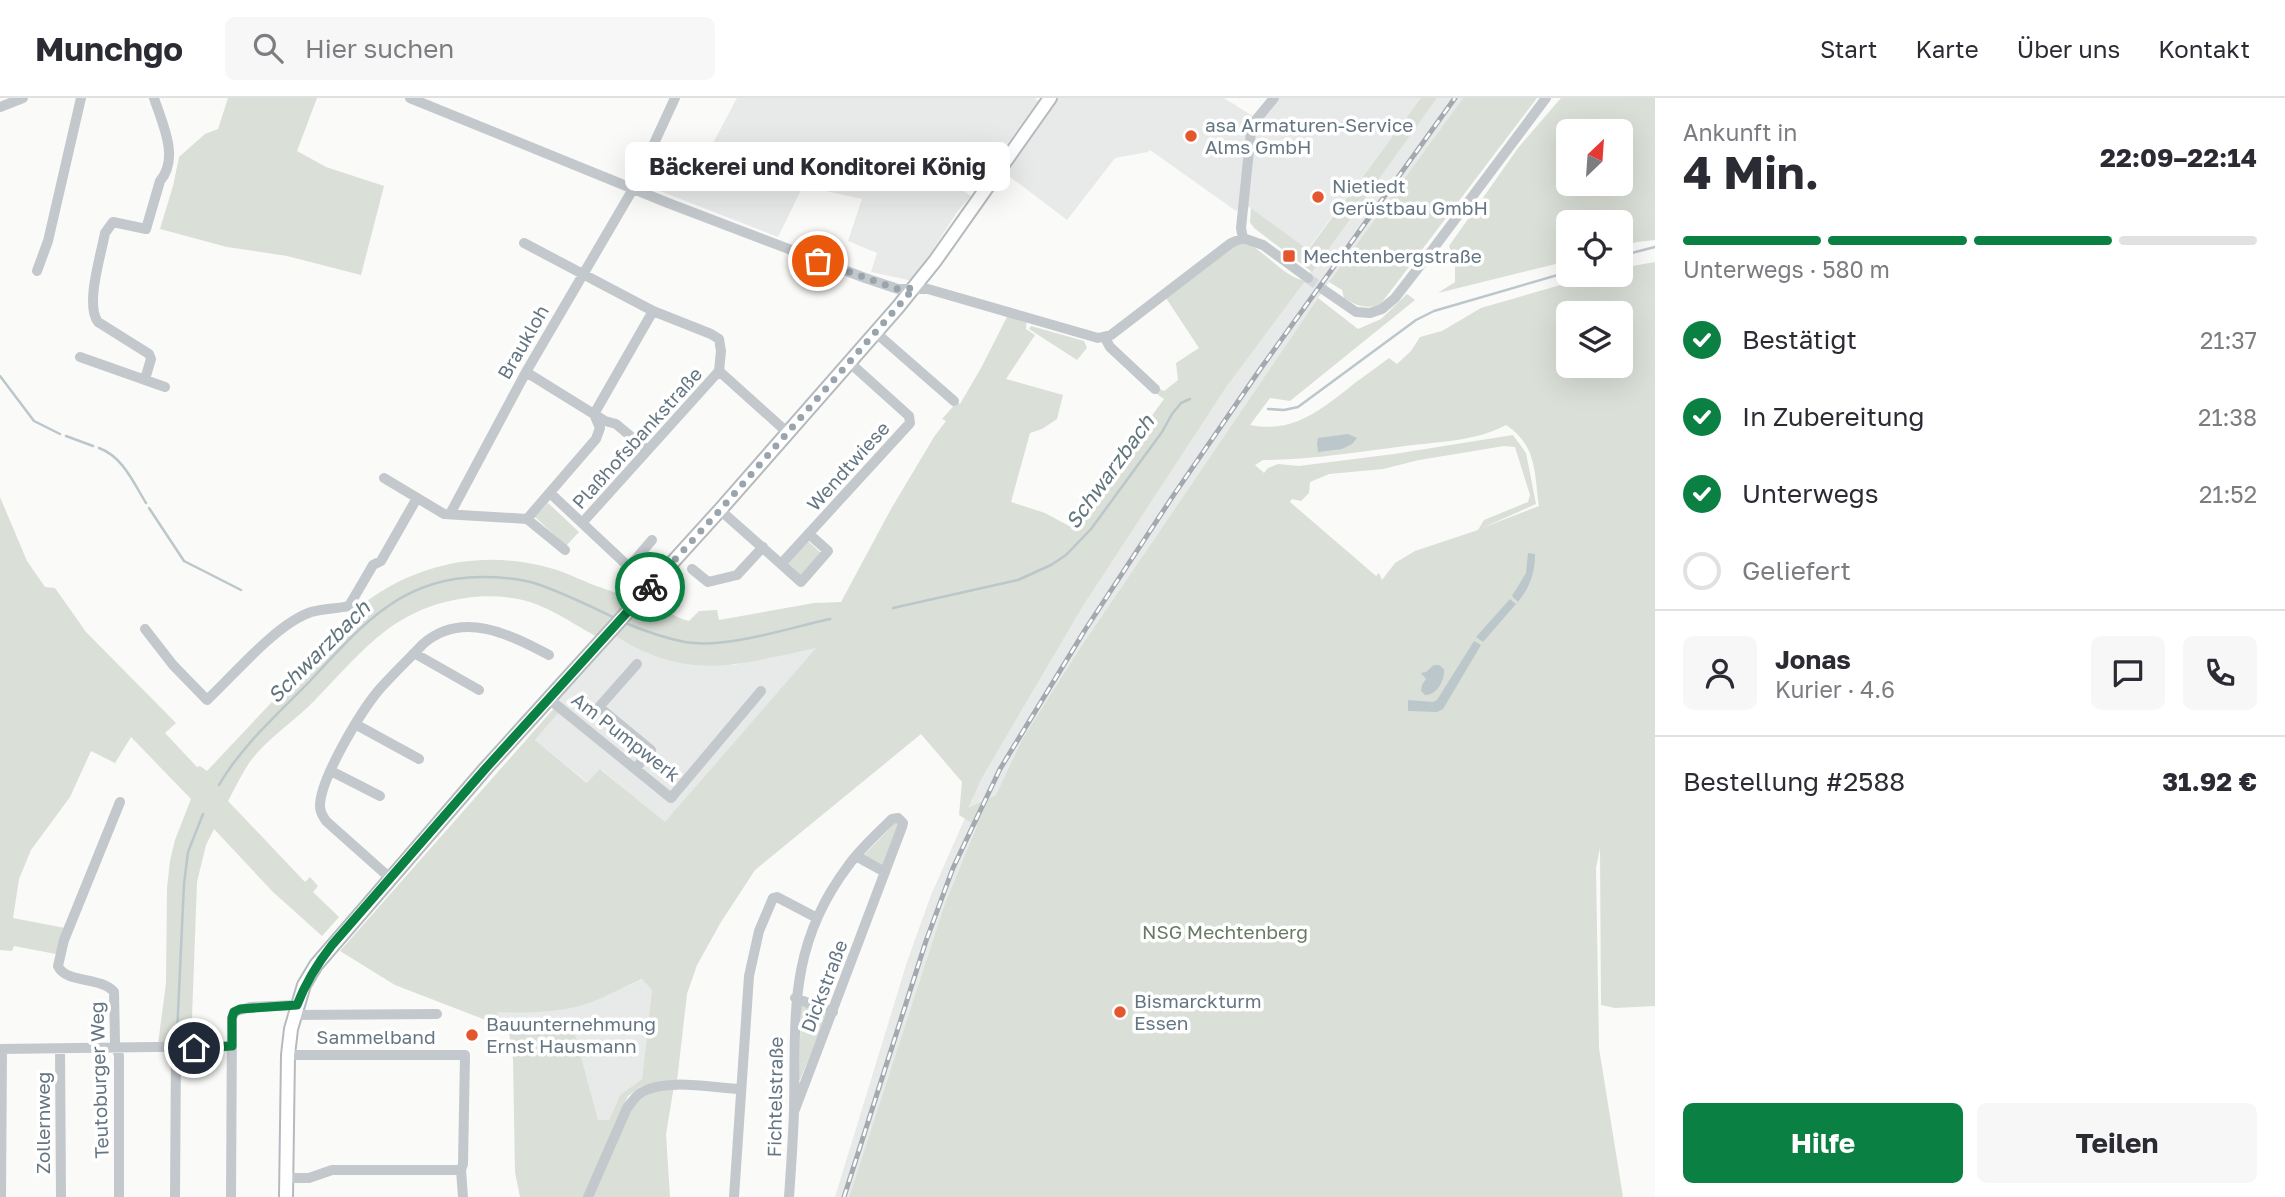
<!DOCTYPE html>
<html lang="de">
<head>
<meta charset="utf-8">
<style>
  :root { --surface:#fff; --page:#f7f7f7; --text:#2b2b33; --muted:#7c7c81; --line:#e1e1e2; --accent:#0b8043 }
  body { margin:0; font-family:"Golos Text",sans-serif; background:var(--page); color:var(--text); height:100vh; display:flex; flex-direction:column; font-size:26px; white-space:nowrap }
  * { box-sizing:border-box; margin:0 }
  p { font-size:23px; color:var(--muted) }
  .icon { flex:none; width:38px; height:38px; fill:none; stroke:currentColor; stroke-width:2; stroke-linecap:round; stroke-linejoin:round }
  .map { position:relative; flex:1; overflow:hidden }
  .drawer { display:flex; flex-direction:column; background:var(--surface); width:630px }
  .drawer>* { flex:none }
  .needle { width:46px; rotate:25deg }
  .fabs { position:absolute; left:1556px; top:21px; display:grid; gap:14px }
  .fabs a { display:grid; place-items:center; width:77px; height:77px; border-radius:10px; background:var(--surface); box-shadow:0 7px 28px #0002; font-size:35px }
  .pin { position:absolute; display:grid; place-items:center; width:60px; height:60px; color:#fff; margin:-30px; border:4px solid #fff; border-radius:50%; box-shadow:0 2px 7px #0007 }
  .courier { position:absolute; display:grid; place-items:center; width:70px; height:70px; margin:-35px; border:5px solid #0b8043; border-radius:50%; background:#fff; color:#222; box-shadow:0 2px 9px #0007 }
  .bubble { position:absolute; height:49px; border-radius:10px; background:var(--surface); box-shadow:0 7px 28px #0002; font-size:23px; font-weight:700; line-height:49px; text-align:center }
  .headline em { font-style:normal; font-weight:700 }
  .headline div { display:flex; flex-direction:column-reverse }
  .headline { display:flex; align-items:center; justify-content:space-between; height:119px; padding:0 28px }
  h1 { font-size:46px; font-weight:700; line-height:52px }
  .bar { display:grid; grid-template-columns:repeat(4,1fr); gap:10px 7px; align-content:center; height:84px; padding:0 28px }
  .bar i { height:9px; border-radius:5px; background:var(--line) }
  .bar .on { background:var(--accent) }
  .bar p { grid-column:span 4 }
  .line { display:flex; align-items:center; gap:18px; padding:0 28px; border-top:2px solid var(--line) }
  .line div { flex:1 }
  .round { display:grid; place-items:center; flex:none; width:74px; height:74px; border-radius:10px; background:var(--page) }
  ol { padding:0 28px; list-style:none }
  li { display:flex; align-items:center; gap:21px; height:77px }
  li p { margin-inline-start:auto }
  li .icon { padding:7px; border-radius:50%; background:var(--accent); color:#fff; stroke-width:4 }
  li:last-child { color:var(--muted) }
  li i { width:38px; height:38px; border:4px solid var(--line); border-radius:50% }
  .cta { display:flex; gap:14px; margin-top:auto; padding:14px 28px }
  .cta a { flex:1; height:80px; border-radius:10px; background:var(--accent); color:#fff; font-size:28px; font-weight:700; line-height:80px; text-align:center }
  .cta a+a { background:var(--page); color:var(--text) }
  header { display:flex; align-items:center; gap:42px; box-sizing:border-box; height:98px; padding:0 35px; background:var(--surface); border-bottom:2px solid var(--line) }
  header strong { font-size:33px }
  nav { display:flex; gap:38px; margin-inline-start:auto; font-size:24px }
  .search { width:490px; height:63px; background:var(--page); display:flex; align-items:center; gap:18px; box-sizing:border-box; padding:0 24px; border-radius:10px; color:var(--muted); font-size:26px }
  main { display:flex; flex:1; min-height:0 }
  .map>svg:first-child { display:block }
  .built { fill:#e8e9e9 }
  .green { fill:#dadfd7; fill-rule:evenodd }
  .water { fill:#bbc7cb }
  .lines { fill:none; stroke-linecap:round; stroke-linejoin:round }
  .stream { stroke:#bbc7cb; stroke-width:2.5 }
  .minor-tunnel { stroke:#d5d9db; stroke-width:10; stroke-dasharray:10 5; stroke-linecap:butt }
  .major-casing { stroke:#b5babe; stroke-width:16 }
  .minor { stroke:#c3c8cc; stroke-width:10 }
  .major { stroke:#fff; stroke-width:12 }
  .rail-casing { stroke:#a2aab0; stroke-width:5 }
  .rail { stroke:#fff; stroke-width:2.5; stroke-dasharray:8; stroke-linecap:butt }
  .done { stroke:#99a4ac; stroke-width:7; stroke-dasharray:0 12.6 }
  .route { stroke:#0b8043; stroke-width:9 }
  .poi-dot { fill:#e4572e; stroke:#fff; stroke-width:2.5 }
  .labels { text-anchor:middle; stroke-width:7; stroke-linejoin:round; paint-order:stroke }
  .poi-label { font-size:19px; fill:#657683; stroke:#fff; text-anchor:start }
  .street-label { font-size:19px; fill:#657683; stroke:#fff }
  .park-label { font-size:19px; fill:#687a64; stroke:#fff }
  .water-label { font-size:21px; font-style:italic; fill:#60757c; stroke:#fff }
</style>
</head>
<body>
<header>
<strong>Munchgo</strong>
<div class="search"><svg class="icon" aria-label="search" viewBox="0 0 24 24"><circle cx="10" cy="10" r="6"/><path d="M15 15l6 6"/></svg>Hier suchen</div>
<nav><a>Start</a><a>Karte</a><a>Über uns</a><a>Kontakt</a></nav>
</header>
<main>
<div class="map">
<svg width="1655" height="1099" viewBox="0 0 1655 1099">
  <rect width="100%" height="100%" fill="#fafaf8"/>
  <path class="built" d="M 737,0 L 1035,0 L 1038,3 L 983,79 L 954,58 L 953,85 L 971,98 L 957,114 L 913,183 L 871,174 L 877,155 L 848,143 L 862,101 L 803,88 L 778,139 L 642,86 L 654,64 L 675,73 L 687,50 L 705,60 Z
    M 1053,0 L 1224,0 L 1259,22 L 1278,0 L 1421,0 L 1307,152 L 1251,110 L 1243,107 L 1236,113 L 1150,52 L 1148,54 L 1115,60 L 1067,122 L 1001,72 Z
    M 1437,0 L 1463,0 L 1329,184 L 1141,461 L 1101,521 L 998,696 L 967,711 L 982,680 L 1083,508 L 1227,288 Z
    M 610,535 L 734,567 L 817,549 L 665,725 L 601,671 L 588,685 L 535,642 L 561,612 L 550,601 Z
    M 965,720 L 977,728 L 945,805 L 849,1099 L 835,1099 L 907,864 L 931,797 Z
    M 643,881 L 652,892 L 642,981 L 620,997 L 609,1022 L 598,1023 L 575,936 L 496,926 L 497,914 L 536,914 L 569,910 L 591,904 Z"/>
  <path class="green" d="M 228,0 L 317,0 L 297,53 L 326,69 L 384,88 L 361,177 L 287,158 L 227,149 L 160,131 L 173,88 L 179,59 L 205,36 L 218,31 Z
    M 1421,0 L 1437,0 L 1312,174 L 1254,130 L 1250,124 L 1251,110 L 1308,152 Z
    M 1463,0 L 1537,0 L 1380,207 C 1365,211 1357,208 1344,200 L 1342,192 L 1329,184 Z
    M 1561,0 L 1655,0 L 1655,142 L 1637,144 L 1621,148 L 1620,124 L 1568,124 L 1568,163 L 1438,195 L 1455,184 L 1455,164 L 1449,148 L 1518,50 ZM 1568,33 L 1620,33 L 1620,86 L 1568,86 Z
    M 1246,145 C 1268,155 1282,178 1305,183 L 1227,288 L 1083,508 L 982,680 L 968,710 L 996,697 L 1022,642 L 1079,552 L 1318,200 L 1358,231 L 1381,221 L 1407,196 L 1415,202 L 1290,303 L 1270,300 L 1250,327 C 1290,335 1315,316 1345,293 C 1359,281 1375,271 1389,260 L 1397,266 L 1411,253 L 1420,239 L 1442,233 L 1481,210 L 1595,177 L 1620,177 L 1621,170 L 1655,164 L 1655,908 L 1615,910 L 1601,907 L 1600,750 L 1596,770 L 1599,950 L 1623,1099 L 849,1099 L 945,805 L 977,728 L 959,717 L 962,684 L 921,636 L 755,772 L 721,824 L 697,867 L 687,896 L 677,983 L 640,989 L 628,998 L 583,1099 L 520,1099 L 515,1074 L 513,961 L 508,928 L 575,936 L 598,1022 L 609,1022 L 620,997 L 642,981 L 652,892 L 642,881 C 626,888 609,897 592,904 C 562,915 529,915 498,914 L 496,926 L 395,887 L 340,853 L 556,608 L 561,612 L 535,642 L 587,685 L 600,671 L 665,724 L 816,550 C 803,552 788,557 774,559 C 707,574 667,572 608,533 L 601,541 C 578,529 555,512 530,504 C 510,498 486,497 466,500 C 393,510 363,553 315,602 C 294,624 267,640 249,665 C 241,677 235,690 228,703 L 305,784 L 310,779 L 318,788 L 313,794 L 339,819 L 322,838 L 273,794 L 214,731 L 206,747 L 197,784 L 191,946 L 158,946 L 166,885 L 167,790 L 170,763 L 175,742 L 191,701 L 131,639 L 115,665 L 91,653 L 70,699 L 31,752 L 19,781 L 13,820 L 65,830 L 56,856 L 14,848 L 12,853 L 0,852 L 0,399 L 27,463 L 45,489 L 55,490 L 86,534 L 176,625 L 165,635 L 197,669 L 200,668 L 207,673 L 367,503 C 421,464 486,452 550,470 C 569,475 586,485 605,491 C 620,497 636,499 651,505 C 664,510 675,520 689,523 L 699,513 L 717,512 L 719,522 L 814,505 L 841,504 L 891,411 L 934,339 L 946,323 L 942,321 L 957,304 L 960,306 L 981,270 L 1009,215 L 1027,220 L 1026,231 L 1035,237 L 1006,281 L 1063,297 L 1057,321 L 1042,331 L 1030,335 L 1011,404 L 1045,415 L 1071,429 L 1164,301 L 1154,294 L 1158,290 L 1164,293 L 1178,282 L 1176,265 L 1199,250 L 1166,200 L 1235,147 ZM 1568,215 L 1620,215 L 1620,268 L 1568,268 ZM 1506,327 C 1537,348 1534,373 1539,408 L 1482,430 L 1536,406 L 1526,355 L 1513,337 L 1394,356 L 1299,368 L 1278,366 L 1268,370 L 1264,375 L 1255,367 L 1263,362 C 1310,362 1357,354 1405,348 C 1437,344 1477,343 1506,327 ZM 1504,348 L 1515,349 L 1530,397 L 1528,404 L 1484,422 L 1478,432 L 1415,453 L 1395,465 L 1382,482 L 1379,475 L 1376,478 L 1290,404 L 1292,401 L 1301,403 L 1309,395 L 1310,384 L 1329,376 L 1383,371 L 1419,362 Z
    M 1031,228 L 1084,243 L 1087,250 L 1077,262 L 1029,231 Z
    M 548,405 L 579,434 L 566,448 L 535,419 Z
    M 808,443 L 821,455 L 800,478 L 787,466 Z
    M 895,725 L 899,726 L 883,767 L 864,757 Z
    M 801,906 L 827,916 L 800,982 L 799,981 Z
    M 674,988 L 666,1036 L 670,1099 L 590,1099 L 636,999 Z"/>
  <path class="water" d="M 1348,336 L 1357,340 L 1352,346 L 1342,351 L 1318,354 L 1317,345 L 1318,340 Z
    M 1528,455 L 1535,456 C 1535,475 1530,489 1518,504 L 1512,498 L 1526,475 Z
    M 1510,501 L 1516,506 L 1483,544 L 1476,539 Z
    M 1474,543 L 1481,547 L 1443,611 L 1437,614 L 1408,613 L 1408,602 L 1433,604 L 1437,602 Z
    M 1434,567 L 1439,567 L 1444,571 C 1445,582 1437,597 1425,597 L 1421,593 L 1422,587 L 1426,581 L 1421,575 L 1426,574 Z"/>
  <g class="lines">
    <path class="stream" d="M 1620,158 L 1655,149
      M 0,278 L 34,323 L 60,336
      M 1268,311 L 1284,312 L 1298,309 L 1416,222 L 1434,213 L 1568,174
      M 66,338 L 93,348
      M 99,350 C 123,359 133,384 146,405
      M 149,410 L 184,463 L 241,492
      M 893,510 L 1018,482 L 1051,467 L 1066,457 L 1091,431 L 1162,334 L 1172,316 L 1181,305 L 1190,301
      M 623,524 C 642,532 664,540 685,544 C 727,551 788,530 830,521
      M 219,687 C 242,647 279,615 310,583 C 360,529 401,479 481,479 C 498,479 517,480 534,485 C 562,494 590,508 617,521
      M 177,936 L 184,786 L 188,754 L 203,716"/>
    <path class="minor-tunnel" d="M 1308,180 L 1324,192"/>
    <defs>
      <path id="major" d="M 286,1099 L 288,957 L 291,931 L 304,887 L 316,867 L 486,670 L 720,412 L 898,209 L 935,163 L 1050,0"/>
    </defs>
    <use href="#major" class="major-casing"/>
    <path class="minor" d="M 410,0 L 668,105 L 865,180 L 898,191 L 928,191 L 1098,240 L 1111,237 L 1231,145 L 1243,140
      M 0,9 L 23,0
      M 1243,140 L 1241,130 L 1251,33 L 1256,22 L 1274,0
      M 1243,140 L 1263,147 L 1308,180
      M 524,145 L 653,213 L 711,236 L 719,241 L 721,253 L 719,273
      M 37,173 L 48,143 L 81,0
      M 1324,192 L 1356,214 L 1370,215 L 1382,211 L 1395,200 L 1433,151 L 1546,0
      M 875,234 L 954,303
      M 1105,240 L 1110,249 L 1155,291
      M 80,259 L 165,289
      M 719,273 L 788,335
      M 526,274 L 605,323 L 616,326 L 646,351
      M 145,281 L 151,261 L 149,256 L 98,224 C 85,207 101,157 105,135 L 113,124 L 146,131 L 160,83 C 180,60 162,25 154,0
      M 384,380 L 444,416 L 527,421 L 565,452
      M 550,395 L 629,469 L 652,442
      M 720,412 L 781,466 L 910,325 L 909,318 L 849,264
      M 450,416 L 526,274 L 633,91 L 675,0
      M 527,421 L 596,341 L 600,330 L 594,316 L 653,213
      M 582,425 L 719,273
      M 781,466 L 801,484 L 828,453 L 809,436
      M 692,471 L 708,484 L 737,477 L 763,449
      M 145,531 L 173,567 L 207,602 C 235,576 276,526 311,514 C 324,510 337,511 349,508 L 373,467 L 381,463 L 417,400
      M 414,555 L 479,592
      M 549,601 L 671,700 L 761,593
      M 355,626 L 419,661
      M 635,671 L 651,652 L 599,609 L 637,566
      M 331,673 L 380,698
      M 856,758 L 885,774
      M 390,780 L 326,723 C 323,718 320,715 320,708 C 320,681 360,615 378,593 C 392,577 408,562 423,546 C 462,512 509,536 549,557
      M 795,900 L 833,914
      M 293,917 L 437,916
      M 0,951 L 232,948
      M 60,951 L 61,1099
      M 288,957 L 465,957 L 463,1066 L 461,1072 L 463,1099
      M 286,1080 L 309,1080 L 332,1072 L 461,1072
      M 1,1099 L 2,951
      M 119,1099 L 119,958 L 115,944 L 114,894 C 101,878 66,886 58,868 L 64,842 L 120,704
      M 175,1099 L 176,950
      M 231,1099 L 232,920 L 234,914 L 250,909 L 297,907
      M 588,1099 L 627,1010 C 632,1004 635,998 642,994 C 666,980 714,990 741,991
      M 734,1099 L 749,878 L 759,833 L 773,800 L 777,799 L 817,820
      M 789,1099 C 791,1071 793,1042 794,1013 C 796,919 787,849 848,768 C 860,751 877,736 892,721 L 898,720 L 903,725 L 902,729 L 794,1014"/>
    <use href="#major" class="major"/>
    <defs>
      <path id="rail" d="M 844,1099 L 926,843 L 953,770 L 1000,671 L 1085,532 L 1173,398 L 1261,270 L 1455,0"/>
    </defs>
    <use href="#rail" class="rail-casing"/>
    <use href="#rail" class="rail"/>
  </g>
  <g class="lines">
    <path class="done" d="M 650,489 L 720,412 L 914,190 L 898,191 L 889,188 L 818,163"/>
    <path class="route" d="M 194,950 L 232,948 L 232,920 L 234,914 L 240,911 L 297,907 C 306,884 317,866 332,847 L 486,670 L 650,489"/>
  </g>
  <g class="poi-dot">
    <circle cx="1191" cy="38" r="7"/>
    <circle cx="1318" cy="99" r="7"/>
    <rect x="1282" y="151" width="14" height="14" rx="3.5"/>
    <circle cx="1120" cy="914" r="7"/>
    <circle cx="472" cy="937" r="7"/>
  </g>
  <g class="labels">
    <g class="poi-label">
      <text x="1205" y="34">asa Armaturen-Service<tspan x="1205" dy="22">Alms GmbH</tspan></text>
      <text x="1332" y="95">Nietiedt<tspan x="1332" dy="22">Gerüstbau GmbH</tspan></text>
      <text x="1303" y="165">Mechtenbergstraße</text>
      <text x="1134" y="910">Bismarckturm<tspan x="1134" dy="22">Essen</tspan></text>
      <text x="486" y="933">Bauunternehmung<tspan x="486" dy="22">Ernst Hausmann</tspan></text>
    </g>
    <g class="street-label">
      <text transform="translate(523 244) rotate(-60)" y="7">Braukloh</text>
      <text transform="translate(637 340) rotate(-48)" y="7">Plaßhofsbankstraße</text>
      <text transform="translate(848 368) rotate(-48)" y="7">Wendtwiese</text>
      <text transform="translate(626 639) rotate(38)" y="7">Am Pumpwerk</text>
      <text transform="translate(824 888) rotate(-69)" y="7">Dickstraße</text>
      <text x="376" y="946">Sammelband</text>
      <text transform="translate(99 982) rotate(-92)" y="7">Teutoburger Weg</text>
      <text transform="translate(775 999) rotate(-89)" y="7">Fichtelstraße</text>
      <text transform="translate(43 1025) rotate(-90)" y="7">Zollernweg</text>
    </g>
    <g class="park-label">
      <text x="1225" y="841">NSG Mechtenberg</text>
    </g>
    <g class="water-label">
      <text transform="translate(1110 374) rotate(-54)" y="7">Schwarzbach</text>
      <text transform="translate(319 554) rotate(-45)" y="7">Schwarzbach</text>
    </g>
  </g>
</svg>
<div class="fabs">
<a><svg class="needle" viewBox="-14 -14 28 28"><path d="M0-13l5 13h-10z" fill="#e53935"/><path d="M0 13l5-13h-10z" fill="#7c7c81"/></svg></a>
<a><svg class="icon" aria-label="locate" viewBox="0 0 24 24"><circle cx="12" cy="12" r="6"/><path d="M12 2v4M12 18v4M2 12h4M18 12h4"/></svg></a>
<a><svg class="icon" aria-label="layers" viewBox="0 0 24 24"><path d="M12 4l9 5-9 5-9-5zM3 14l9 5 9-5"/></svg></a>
</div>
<div class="pin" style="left:818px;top:163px;background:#ea580c"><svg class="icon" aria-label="bag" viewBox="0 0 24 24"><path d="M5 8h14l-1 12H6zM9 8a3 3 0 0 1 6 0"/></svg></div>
<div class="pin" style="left:194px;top:950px;background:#1f2937"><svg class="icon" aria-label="home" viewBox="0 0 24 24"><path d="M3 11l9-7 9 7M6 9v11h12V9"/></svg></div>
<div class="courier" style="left:650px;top:489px"><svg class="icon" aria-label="bike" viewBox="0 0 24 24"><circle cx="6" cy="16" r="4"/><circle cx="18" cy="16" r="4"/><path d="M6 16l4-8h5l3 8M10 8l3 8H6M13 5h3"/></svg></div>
<div class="bubble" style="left:625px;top:44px;width:385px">Bäckerei und Konditorei König</div>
</div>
<section class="drawer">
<div class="headline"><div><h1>4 Min.</h1><p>Ankunft in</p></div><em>22:09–22:14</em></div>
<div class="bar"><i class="on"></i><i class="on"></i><i class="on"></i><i></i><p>Unterwegs · 580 m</p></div>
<ol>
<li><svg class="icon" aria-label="check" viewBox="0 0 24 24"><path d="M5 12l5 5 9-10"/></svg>Bestätigt<p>21:37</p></li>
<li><svg class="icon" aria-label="check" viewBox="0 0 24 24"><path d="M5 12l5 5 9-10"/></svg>In Zubereitung<p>21:38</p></li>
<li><svg class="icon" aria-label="check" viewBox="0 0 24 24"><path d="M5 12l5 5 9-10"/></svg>Unterwegs<p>21:52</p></li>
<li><i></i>Geliefert</li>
</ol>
<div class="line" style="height:126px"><a class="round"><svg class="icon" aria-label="person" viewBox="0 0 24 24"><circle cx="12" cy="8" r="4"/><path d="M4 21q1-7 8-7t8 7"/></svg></a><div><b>Jonas</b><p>Kurier · 4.6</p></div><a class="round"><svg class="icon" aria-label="chat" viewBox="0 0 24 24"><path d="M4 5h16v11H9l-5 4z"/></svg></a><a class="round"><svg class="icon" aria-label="phone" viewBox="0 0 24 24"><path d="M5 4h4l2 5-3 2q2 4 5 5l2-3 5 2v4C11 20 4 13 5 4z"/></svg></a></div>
<div class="line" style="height:91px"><div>Bestellung #2588</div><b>31.92 €</b></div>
<div class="cta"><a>Hilfe</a><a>Teilen</a></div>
</section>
</main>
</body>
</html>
